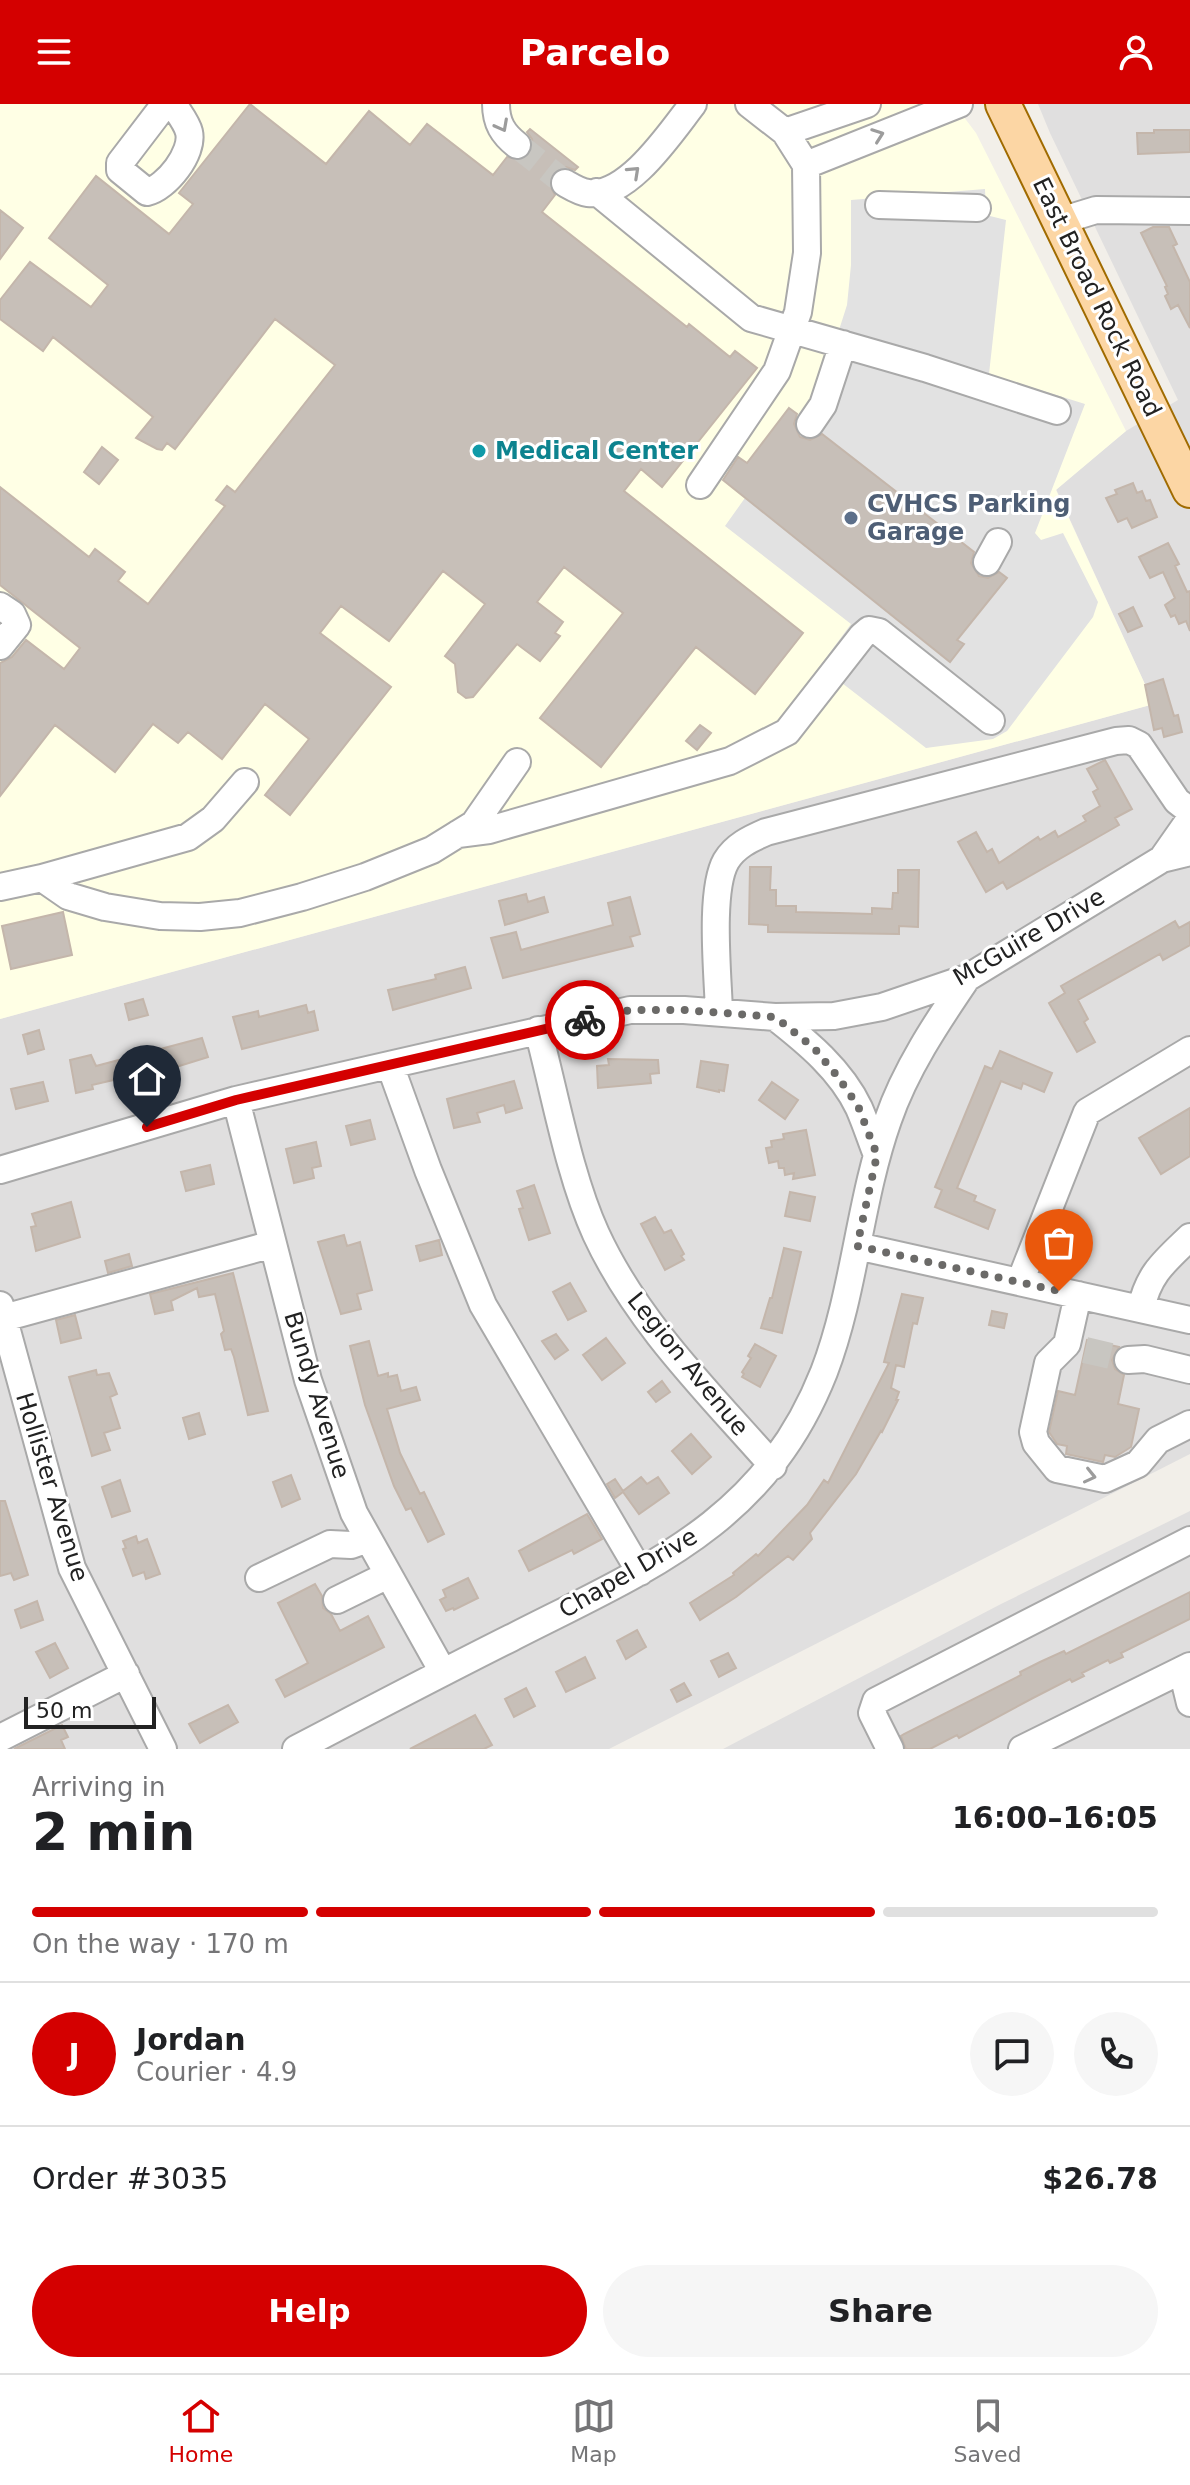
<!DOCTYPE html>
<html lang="en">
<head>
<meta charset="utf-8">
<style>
  :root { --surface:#fff; --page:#f6f6f6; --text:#202124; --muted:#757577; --line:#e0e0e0; --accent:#d40000 }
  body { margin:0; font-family:"DejaVu Sans",sans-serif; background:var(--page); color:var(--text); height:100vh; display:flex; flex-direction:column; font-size:30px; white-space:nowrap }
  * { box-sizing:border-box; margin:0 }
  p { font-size:26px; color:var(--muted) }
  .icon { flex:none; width:44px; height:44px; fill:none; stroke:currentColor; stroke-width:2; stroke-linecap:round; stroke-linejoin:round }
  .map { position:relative; height:1645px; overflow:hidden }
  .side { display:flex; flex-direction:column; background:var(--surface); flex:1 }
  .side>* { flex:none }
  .scale { position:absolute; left:24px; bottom:20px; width:132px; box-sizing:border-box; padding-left:8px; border:4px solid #222; border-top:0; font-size:22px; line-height:28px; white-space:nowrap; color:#222; -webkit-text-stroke:6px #fff; paint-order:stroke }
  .pin { position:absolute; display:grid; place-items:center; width:68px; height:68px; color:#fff; margin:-82px -34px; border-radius:50% 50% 50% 0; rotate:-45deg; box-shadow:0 0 8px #0007 }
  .pin .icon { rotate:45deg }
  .courier { position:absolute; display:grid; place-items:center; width:80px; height:80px; margin:-40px; border:6px solid #d40000; border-radius:50%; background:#fff; color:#222; box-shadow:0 2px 10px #0007 }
  .head em { font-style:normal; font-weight:700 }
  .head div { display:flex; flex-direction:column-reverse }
  .head { display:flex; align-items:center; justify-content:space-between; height:136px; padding:0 32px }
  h1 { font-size:52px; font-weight:700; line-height:60px }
  .bar { display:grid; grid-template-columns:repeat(4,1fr); gap:12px 8px; align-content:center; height:96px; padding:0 32px }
  .bar i { height:10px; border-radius:6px; background:var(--line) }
  .bar .current { background:var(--accent) }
  .bar p { grid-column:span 4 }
  .line { display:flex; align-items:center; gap:20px; padding:0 32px; border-top:2px solid var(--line) }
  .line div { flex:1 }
  .round { display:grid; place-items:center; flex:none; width:84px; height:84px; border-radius:42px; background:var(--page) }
  .cta { display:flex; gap:16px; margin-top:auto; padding:16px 32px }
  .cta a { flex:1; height:92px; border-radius:48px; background:var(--accent); color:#fff; font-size:32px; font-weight:700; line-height:92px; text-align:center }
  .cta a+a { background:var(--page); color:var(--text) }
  header { display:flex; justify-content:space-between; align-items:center; height:104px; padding:0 32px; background:var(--accent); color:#fff; font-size:36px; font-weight:700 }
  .menu { display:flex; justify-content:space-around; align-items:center; height:112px; border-top:2px solid var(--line); background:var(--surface); font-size:22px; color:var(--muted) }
  .menu a { display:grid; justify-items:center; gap:4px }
  .menu .current { color:var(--accent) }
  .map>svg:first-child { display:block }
  .residential { fill:#e0dfdf }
  .education { fill:#ffffe5 }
  .parking { fill:#e2e2e2 }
  .building { fill:#c7bfb8; stroke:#c4b6ab; stroke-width:2 }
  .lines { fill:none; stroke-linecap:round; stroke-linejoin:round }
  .minor-tunnel { stroke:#c8c6c1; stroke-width:26; stroke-dasharray:26 13; stroke-linecap:butt }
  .minor-casing { stroke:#a9a9a9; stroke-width:30 }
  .major-casing { stroke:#a06b00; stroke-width:38 }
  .minor { stroke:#fff; stroke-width:26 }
  .major { stroke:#fcd6a4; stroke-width:34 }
  .oneway { stroke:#9c9c9c }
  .done { stroke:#6b6a68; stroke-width:8; stroke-dasharray:0 14.4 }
  .route { stroke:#d40000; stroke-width:10 }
  .culture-dot { fill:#0f9aa8; stroke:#fff; stroke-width:3 }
  .service-dot { fill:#5c6f8a; stroke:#fff; stroke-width:3 }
  .labels { text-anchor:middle; stroke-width:6; stroke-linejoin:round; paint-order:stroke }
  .street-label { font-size:24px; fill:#222; stroke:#fff }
  .culture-label { font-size:24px; font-weight:bold; fill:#0d838f; stroke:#fff; text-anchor:start }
  .service-label { font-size:24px; font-weight:bold; fill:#4e5e75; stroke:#fff; text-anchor:start }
</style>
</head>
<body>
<header><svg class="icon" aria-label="menu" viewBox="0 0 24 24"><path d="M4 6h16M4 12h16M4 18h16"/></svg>Parcelo<svg class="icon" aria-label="person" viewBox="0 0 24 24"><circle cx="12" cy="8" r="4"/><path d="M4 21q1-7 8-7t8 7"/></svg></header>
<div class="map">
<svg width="1190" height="1645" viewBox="0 0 1190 1645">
  <rect width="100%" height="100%" fill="#f2efe9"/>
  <path class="residential" d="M 1038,0 L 1190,0 L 1190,1350 L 609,1645 L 0,1645 L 0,915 L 1154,600 L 1056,385 L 1126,327 L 1178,296 L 1050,29 Z
    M 1190,1407 L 1190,1645 L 723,1645 L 1001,1500 Z"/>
  <path class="education" d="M 0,0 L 954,0 L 976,29 L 1126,327 L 1056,386 L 1154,600 L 0,915 Z"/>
  <path class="parking" d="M 985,85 L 986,111 L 1006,116 L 989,270 L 1085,300 L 1035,429 L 1041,436 L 1063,429 L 1098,498 L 1093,513 L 1007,627 L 993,635 L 926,644 L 820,562 L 851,520 L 725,422 L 807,307 L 824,273 L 847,201 L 851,161 L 851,96 Z"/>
  <path class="building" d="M 250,0 L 326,60 L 369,7 L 410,41 L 427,20 L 493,71 L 507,53 L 522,56 L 530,51 L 533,43 L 532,35 L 527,28 L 530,25 L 578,63 L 575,66 L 566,63 L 558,65 L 552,70 L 549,80 L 555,91 L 542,108 L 687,223 L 689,220 L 730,253 L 735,247 L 757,264 L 662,383 L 641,365 L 624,387 L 803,529 L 755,590 L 696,543 L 601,663 L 540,614 L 623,509 L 564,463 L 537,498 L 563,518 L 555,529 L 560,532 L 540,557 L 517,540 L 473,593 L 466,594 L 458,588 L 455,560 L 445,552 L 485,500 L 443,467 L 389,537 L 341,502 L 320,529 L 391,583 L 290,711 L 265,691 L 309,635 L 265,600 L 222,655 L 188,628 L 178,639 L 153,620 L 115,668 L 55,621 L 0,692 L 0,559 L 12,553 L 26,536 L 64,565 L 80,544 L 0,481 L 0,383 L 89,453 L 95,445 L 125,468 L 118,477 L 148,500 L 225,402 L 216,396 L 227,382 L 235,388 L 335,261 L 275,215 L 175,345 L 167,339 L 162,346 L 157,345 L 136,334 L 153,313 L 53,233 L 43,247 L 0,215 L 0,196 L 30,158 L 91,203 L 108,181 L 49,134 L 96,72 L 169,130 L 193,100 L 179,89 Z
    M 1154,26 L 1190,26 L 1190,48 L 1138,50 L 1137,29 L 1154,29 Z
    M 0,106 L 23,124 L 0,155 Z
    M 1153,123 L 1169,123 L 1177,140 L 1173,142 L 1190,178 L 1190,224 L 1178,201 L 1171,205 L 1165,192 L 1168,190 L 1165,183 L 1167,182 L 1141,129 Z
    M 789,304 L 797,310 L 794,320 L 800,333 L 810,336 L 822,330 L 974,448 L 971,459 L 979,472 L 988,474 L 999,468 L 1007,474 L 957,536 L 964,540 L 950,558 L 723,376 L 738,353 L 747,359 Z
    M 102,343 L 118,356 L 99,380 L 84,368 Z
    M 1133,379 L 1137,389 L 1142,387 L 1146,397 L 1150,396 L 1157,413 L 1132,424 L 1127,414 L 1118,418 L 1106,394 L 1117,390 L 1115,386 Z
    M 1168,439 L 1179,460 L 1175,462 L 1187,488 L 1190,487 L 1190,527 L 1186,517 L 1179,520 L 1175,511 L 1171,513 L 1165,501 L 1175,494 L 1163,468 L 1150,474 L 1139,453 Z
    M 1133,503 L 1142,522 L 1128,528 L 1119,510 Z
    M 1163,575 L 1174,612 L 1178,611 L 1182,628 L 1164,633 L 1162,624 L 1154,626 L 1145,581 Z
    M 700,621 L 711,629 L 697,646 L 686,637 Z
    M 1105,656 L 1132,705 L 1115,714 L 1119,721 L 1007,785 L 1003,778 L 986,788 L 958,738 L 976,728 L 987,748 L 992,745 L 999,759 L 1038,733 L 1040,736 L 1055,727 L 1058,733 L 1086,717 L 1083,712 L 1100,702 L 1093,688 L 1098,685 L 1087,665 Z
    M 750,763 L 771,763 L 770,786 L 776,786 L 776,802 L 796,802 L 796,808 L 839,809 L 872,810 L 872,804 L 892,805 L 893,789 L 898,789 L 898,766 L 919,766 L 918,823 L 899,822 L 899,830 L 768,828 L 768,821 L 749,820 Z
    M 526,790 L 528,798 L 544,793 L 548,808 L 505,821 L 499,797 Z
    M 630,793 L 640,830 L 630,833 L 633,842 L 503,874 L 491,834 L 516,828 L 521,846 L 613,821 L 608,799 Z
    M 63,808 L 72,851 L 11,865 L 2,822 Z
    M 1175,817 L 1179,824 L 1190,818 L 1190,841 L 1163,856 L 1160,850 L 1078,896 L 1088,915 L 1084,918 L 1095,938 L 1077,948 L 1049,899 L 1065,889 L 1061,882 Z
    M 465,863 L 471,884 L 393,906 L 388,886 L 436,875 L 435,871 Z
    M 143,895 L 148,911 L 129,916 L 125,900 Z
    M 306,901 L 308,909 L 314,907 L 318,926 L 242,945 L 233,913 L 258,907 L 259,913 Z
    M 39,926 L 44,945 L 28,950 L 23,931 Z
    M 202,934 L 208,953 L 176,963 L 148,969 L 150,975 L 124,982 L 122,974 L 92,981 L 93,985 L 76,989 L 70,956 L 91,951 L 96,962 Z
    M 1000,947 L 1052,969 L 1044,988 L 1023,979 L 1021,985 L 1001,977 L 957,1084 L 976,1092 L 974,1097 L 995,1106 L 988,1125 L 935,1103 L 942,1086 L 935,1083 L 985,962 L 992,965 Z
    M 608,955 L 658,956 L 659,969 L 650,970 L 651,979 L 598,984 L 597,962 L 609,961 Z
    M 701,957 L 728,961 L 724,987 L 719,986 L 719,988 L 697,983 Z
    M 514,977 L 522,1004 L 506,1009 L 504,1001 L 477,1009 L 480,1018 L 454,1024 L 447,995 Z
    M 43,978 L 48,997 L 16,1005 L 11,985 Z
    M 772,978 L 798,996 L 785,1015 L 759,996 Z
    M 1190,1004 L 1190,1052 L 1161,1070 L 1139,1034 Z
    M 370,1016 L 375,1035 L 351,1041 L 346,1022 Z
    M 806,1026 L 815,1071 L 793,1075 L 794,1069 L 785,1071 L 784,1064 L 779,1064 L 778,1057 L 769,1059 L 766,1044 L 772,1043 L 771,1037 L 784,1035 L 783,1030 Z
    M 316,1038 L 321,1062 L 312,1064 L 314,1074 L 294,1079 L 286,1045 Z
    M 210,1061 L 214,1080 L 186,1087 L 181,1068 Z
    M 534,1081 L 550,1129 L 529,1136 L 519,1105 L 523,1104 L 517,1087 Z
    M 790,1088 L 815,1093 L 810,1117 L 785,1112 Z
    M 71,1098 L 80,1133 L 36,1147 L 31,1123 L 36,1122 L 32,1110 Z
    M 655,1113 L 664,1129 L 671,1126 L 684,1150 L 681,1152 L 684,1156 L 665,1166 L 641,1120 Z
    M 344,1131 L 347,1142 L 360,1138 L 372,1186 L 357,1190 L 361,1205 L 341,1210 L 318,1138 Z
    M 439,1136 L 442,1151 L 420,1157 L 416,1142 Z
    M 784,1144 L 801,1148 L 782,1229 L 761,1224 L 770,1194 L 772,1194 Z
    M 129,1150 L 132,1162 L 108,1169 L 105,1157 Z
    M 233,1169 L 268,1307 L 248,1311 L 234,1253 L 231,1245 L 225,1246 L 221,1230 L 224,1227 L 215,1190 L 199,1193 L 197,1184 L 171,1197 L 173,1206 L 155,1210 L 150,1190 Z
    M 570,1179 L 586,1207 L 568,1216 L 553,1188 Z
    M 902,1190 L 923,1194 L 917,1220 L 913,1219 L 904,1263 L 896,1261 L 891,1284 L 899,1288 L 896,1296 L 898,1296 L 882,1328 L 881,1327 L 856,1370 L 810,1429 L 812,1435 L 793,1456 L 788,1452 L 736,1493 L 700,1516 L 690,1499 L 734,1471 L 733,1469 L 756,1450 L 758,1452 L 807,1401 L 824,1376 L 828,1379 L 889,1259 L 884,1258 Z
    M 992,1207 L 1007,1210 L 1004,1224 L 989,1221 Z
    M 75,1211 L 81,1234 L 61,1239 L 56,1216 Z
    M 556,1230 L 568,1246 L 555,1255 L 542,1237 Z
    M 606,1234 L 625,1259 L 602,1276 L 583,1251 Z
    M 1087,1236 L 1119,1243 L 1112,1256 L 1115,1265 L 1124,1271 L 1118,1300 L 1139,1305 L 1131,1343 L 1115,1353 L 1105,1351 L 1103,1358 L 1066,1350 L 1067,1342 L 1057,1340 L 1049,1328 L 1058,1287 L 1075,1291 Z
    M 369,1237 L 378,1272 L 388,1269 L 388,1273 L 397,1271 L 401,1287 L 416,1283 L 420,1296 L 387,1305 L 400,1349 L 420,1390 L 424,1388 L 444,1430 L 428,1438 L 411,1404 L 406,1406 L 394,1382 L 365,1301 L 350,1242 Z
    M 755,1240 L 776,1252 L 760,1283 L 742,1273 L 744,1270 L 742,1268 L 751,1254 L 748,1252 Z
    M 96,1266 L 97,1271 L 109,1269 L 117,1290 L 110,1293 L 120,1324 L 104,1329 L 110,1346 L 92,1352 L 69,1273 Z
    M 662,1277 L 670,1288 L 656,1298 L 648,1288 Z
    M 199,1309 L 205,1330 L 189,1335 L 183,1314 Z
    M 691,1330 L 711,1353 L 692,1370 L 672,1347 Z
    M 291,1371 L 300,1395 L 282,1403 L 273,1378 Z
    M 641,1373 L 647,1380 L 658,1373 L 669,1389 L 639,1410 L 623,1388 L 615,1394 L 607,1380 L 615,1375 L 623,1387 Z
    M 120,1376 L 130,1407 L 112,1413 L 102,1383 Z
    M 0,1397 L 5,1397 L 28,1471 L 14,1476 L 11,1469 L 0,1472 Z
    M 587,1410 L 602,1435 L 574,1450 L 572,1446 L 529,1467 L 519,1447 Z
    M 136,1432 L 138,1439 L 147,1435 L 160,1470 L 146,1475 L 144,1468 L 133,1472 L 123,1445 L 126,1444 L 123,1437 Z
    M 468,1474 L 478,1494 L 454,1506 L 453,1504 L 446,1507 L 440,1496 L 446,1493 L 443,1486 Z
    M 315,1480 L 322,1492 L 323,1504 L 331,1510 L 340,1527 L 368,1512 L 384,1543 L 285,1593 L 276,1576 L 308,1559 L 278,1499 Z
    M 1190,1488 L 1190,1515 L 1121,1549 L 1123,1553 L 1110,1559 L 1108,1556 L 1082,1569 L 1084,1572 L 1072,1578 L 1070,1575 L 1033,1594 L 959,1634 L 957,1631 L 930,1645 L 906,1645 L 901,1632 L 904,1630 L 1021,1571 L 1020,1568 L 1040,1558 L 1064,1547 L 1066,1550 Z
    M 37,1497 L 43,1516 L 21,1524 L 15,1506 Z
    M 637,1526 L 646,1543 L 626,1555 L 617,1537 Z
    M 55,1539 L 68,1564 L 50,1574 L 36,1548 Z
    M 728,1549 L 736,1564 L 719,1573 L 711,1557 Z
    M 585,1553 L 595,1574 L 566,1588 L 556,1568 Z
    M 684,1579 L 691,1591 L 677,1598 L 671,1586 Z
    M 526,1584 L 535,1602 L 514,1613 L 505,1595 Z
    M 228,1601 L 238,1618 L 200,1639 L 189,1620 Z
    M 475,1611 L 492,1641 L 484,1645 L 410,1645 Z
    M 62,1621 L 68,1633 L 61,1636 L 65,1645 L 14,1645 Z"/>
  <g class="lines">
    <path class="minor-tunnel" d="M 517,41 L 565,79
      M 1085,1246 L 1128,1256"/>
    <defs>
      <path id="minor" d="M 165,0 L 120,59 L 120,66 L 147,88 C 166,84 194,49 189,28 C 187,19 178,8 173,0
        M 496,0 C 496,19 503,30 517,41
        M 785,28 L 867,0
        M 806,61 L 959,0
        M 565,79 C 572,83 580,88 588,89 C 628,94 671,28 693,0
        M 597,88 L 751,214 L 925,264 L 1057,307
        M 879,101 L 977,104
        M 1060,117 L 1096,106 L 1190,107
        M 810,320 L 823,301 L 843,240
        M 700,381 L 777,267 L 798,208 L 807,149 L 806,61 L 785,28 L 749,0
        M 987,458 L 998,438
        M 0,502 L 12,510 L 17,521 L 0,542
        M 458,730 L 489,726 L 730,657 L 787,628 L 862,532 L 869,526 L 879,528 L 991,617
        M 1162,755 L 1190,715
        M 42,774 L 188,733 L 213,715 L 245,678
        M 0,783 L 42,774 L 68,792 L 105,803 L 160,812 L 200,813 L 240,809 L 302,793 L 365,773 L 432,746 L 474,720 L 517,658
        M 719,908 C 718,872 709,787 726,757 C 735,742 750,735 766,728 L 1116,637 L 1129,636 L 1139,641 L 1177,697 L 1190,707
        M 775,913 C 807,938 841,966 859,1004 C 866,1020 871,1036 877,1051
        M 538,926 C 555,990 569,1071 596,1130 C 637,1219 709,1289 773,1362
        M 390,961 L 428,1066 L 483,1201 L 640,1468
        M 236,996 L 308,1276 L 354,1409 L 443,1568
        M 0,1066 L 236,996 L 630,906 L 684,906 L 775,913 L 834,912 L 882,903 L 967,874 L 1162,755 L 1190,748
        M 857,1142 L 1190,1216
        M 1020,1178 L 1087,1008 L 1190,946
        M 1078,1191 L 1067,1240 L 1048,1259 L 1033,1328 L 1036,1339 L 1057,1365 L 1105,1375 L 1138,1360 L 1158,1336 L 1190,1320
        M 0,1201 L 72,1464 L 163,1645
        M 1141,1205 C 1148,1170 1165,1157 1190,1133
        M 0,1215 L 273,1140
        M 1128,1256 L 1145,1255 L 1190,1266
        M 259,1474 L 330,1440 L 351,1441 L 368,1435
        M 337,1496 L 388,1471
        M 1182,1566 L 1190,1599
        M 0,1634 L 126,1570
        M 296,1645 C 367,1608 439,1570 511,1534 C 646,1465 764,1420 824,1268 C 855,1187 859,1098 888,1016 C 905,966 937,918 967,874
        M 890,1645 L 872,1609 L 876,1597 L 1190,1436
        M 1022,1645 L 1190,1562"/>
      <path id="major" d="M 1003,0 L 1190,386"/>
    </defs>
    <use href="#minor" class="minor-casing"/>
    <use href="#major" class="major-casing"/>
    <use href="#minor" class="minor"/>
    <use href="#major" class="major"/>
  </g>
  <defs><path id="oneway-chevron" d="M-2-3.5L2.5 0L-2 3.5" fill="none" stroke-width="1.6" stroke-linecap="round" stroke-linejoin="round" transform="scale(2)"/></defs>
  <g class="oneway">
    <use href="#oneway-chevron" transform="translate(502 22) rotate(62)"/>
    <use href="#oneway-chevron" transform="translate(878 31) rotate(-20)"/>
    <use href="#oneway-chevron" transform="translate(634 68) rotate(-43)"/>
    <use href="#oneway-chevron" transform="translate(1090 1372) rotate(13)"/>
  </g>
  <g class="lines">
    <path class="done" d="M 585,916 L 630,906 L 684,906 L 775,913 L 814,944 L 838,973 L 858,1002 L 877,1051 L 857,1142 L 1059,1187"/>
    <path class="route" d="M 147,1023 L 236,996 L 585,916"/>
  </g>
  <circle class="culture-dot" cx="479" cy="347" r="8"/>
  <circle class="service-dot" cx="851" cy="414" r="8"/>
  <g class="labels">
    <g class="street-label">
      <text transform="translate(1097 193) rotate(64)" y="8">East Broad Rock Road</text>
      <text transform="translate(1029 833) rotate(-30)" y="8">McGuire Drive</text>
      <text transform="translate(688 1260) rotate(51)" y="8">Legion Avenue</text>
      <text transform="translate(317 1291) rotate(73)" y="8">Bundy Avenue</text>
      <text transform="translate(52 1383) rotate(73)" y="8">Hollister Avenue</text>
      <text transform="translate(628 1469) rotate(-30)" y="8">Chapel Drive</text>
    </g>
    <g class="culture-label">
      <text x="495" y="355">Medical Center</text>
    </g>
    <g class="service-label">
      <text x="867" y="408">CVHCS Parking<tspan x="867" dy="28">Garage</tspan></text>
    </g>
  </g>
</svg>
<div class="scale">50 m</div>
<div class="pin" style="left:1059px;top:1187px;background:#ea580c"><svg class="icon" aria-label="bag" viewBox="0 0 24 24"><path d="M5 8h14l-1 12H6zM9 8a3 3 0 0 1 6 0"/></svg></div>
<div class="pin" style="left:147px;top:1023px;background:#1f2937"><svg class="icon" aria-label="home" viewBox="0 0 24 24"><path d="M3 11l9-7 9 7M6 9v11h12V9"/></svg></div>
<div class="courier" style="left:585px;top:916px"><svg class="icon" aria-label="bike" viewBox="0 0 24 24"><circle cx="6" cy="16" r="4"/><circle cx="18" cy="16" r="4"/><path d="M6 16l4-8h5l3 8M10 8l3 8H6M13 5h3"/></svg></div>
</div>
<section class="side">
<div class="head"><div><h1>2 min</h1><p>Arriving in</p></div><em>16:00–16:05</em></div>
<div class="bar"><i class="current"></i><i class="current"></i><i class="current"></i><i></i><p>On the way · 170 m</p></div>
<div class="line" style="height:144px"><b class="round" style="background:var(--accent);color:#fff">J</b><div><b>Jordan</b><p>Courier · 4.9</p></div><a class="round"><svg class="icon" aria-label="chat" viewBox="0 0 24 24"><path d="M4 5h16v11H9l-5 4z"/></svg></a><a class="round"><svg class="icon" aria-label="phone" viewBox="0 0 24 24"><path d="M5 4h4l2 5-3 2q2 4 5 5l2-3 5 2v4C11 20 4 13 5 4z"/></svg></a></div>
<div class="line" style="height:104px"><div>Order #3035</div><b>$26.78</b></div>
<div class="cta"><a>Help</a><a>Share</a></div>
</section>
<nav class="menu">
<a class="current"><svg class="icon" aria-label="home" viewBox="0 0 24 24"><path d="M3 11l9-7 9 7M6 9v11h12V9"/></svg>Home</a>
<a><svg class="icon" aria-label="map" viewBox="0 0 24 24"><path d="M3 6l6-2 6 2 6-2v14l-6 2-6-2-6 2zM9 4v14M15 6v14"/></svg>Map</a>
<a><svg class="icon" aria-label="saved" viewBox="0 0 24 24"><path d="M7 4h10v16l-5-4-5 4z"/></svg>Saved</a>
</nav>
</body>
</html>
